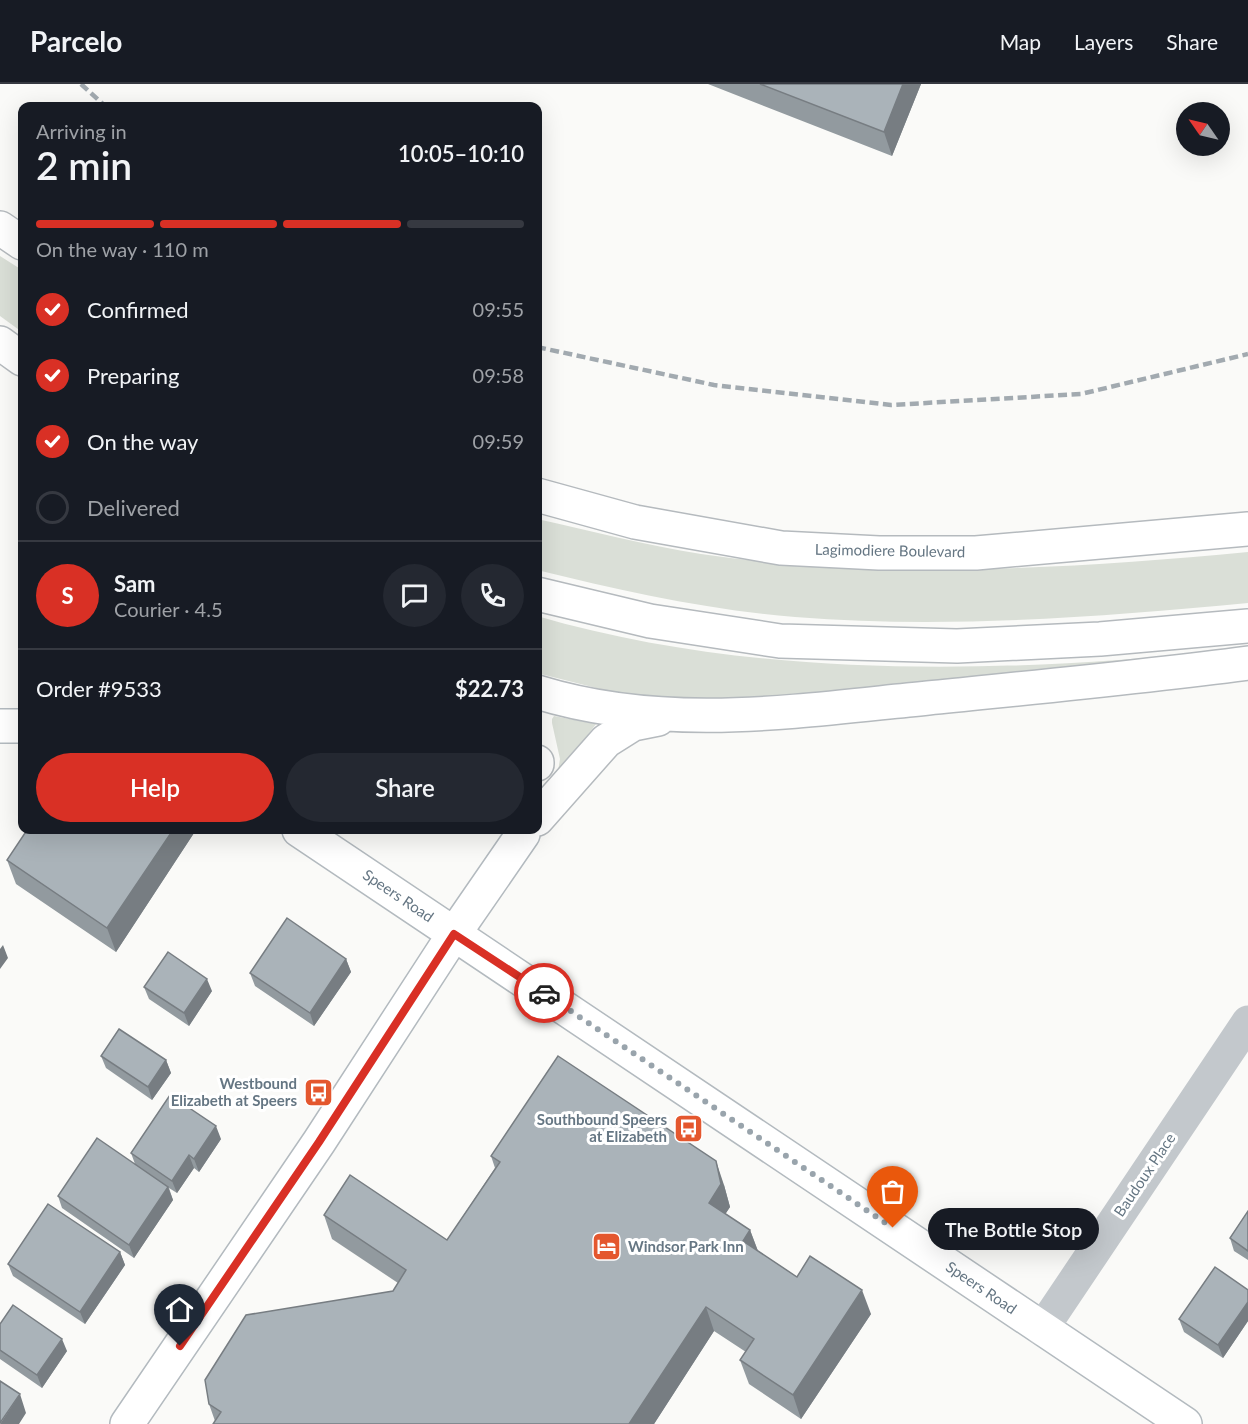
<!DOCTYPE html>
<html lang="en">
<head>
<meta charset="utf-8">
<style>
  :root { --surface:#171b24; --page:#242831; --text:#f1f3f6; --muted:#9ea1a6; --line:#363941; --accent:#d93025 }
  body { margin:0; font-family:Lato,sans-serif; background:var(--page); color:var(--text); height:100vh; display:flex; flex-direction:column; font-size:22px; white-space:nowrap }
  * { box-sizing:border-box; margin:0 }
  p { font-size:20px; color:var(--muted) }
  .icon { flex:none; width:33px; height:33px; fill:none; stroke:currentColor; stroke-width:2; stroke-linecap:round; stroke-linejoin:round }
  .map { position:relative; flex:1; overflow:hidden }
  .sheet { position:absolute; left:18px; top:18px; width:524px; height:732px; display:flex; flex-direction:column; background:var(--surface); border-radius:12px; box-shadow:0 6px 24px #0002 }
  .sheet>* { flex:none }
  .needle { width:39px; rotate:304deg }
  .controls { position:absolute; left:1176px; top:18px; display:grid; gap:12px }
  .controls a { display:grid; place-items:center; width:54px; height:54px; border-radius:50%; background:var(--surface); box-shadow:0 6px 24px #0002; font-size:30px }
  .pin { position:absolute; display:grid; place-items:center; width:51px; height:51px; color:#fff; margin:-62px -26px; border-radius:50% 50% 50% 0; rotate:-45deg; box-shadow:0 0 6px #0007 }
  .pin .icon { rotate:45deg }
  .courier { position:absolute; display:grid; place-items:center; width:60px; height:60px; margin:-30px; border:4px solid #d93025; border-radius:50%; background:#fff; color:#222; box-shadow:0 2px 8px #0007 }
  .bubble { position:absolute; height:42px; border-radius:21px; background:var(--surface); box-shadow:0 6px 24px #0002; font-size:20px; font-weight:600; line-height:42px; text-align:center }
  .head em { font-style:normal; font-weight:600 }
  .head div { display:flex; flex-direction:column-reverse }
  .head { display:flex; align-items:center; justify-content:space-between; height:102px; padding:0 18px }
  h1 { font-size:39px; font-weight:600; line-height:45px }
  .bar { display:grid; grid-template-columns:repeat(4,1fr); gap:9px 6px; align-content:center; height:72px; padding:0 18px }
  .bar i { height:8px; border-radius:4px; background:var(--line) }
  .bar .current { background:var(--accent) }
  .bar p { grid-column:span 4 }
  .line { display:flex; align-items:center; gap:15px; padding:0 18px; border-top:2px solid var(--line) }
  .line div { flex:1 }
  .round { display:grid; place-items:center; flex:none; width:63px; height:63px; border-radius:32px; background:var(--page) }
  ol { padding:0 18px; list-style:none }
  li { display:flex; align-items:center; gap:18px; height:66px }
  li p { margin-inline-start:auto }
  li .icon { padding:6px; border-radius:50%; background:var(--accent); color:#fff; stroke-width:4 }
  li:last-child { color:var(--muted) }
  li i { width:33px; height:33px; border:3px solid var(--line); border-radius:50% }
  .button { display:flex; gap:12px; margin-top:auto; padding:12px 18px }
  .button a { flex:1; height:69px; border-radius:36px; background:var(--accent); color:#fff; font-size:24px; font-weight:600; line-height:69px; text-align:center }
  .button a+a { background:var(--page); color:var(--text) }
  header { display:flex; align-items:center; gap:36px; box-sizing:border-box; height:84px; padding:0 30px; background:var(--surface); border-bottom:2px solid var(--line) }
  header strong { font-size:28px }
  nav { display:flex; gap:33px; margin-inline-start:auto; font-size:21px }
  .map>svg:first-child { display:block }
  .green { fill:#dadfd7 }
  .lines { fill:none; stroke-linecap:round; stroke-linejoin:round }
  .secondary-casing { stroke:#b3babf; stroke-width:36 }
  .primary-casing { stroke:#b5babe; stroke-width:36 }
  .street { stroke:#c3c8cc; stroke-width:33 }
  .secondary { stroke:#fff; stroke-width:33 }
  .primary { stroke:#fff; stroke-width:33 }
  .rail { stroke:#a2aab0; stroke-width:4.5; stroke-dasharray:9 4.5; stroke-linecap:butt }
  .wall { fill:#929a9f }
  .shaded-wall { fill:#777d82 }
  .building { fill:#aab3b9; stroke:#777d82; stroke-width:1.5 }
  .done { stroke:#99a4ac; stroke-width:6; stroke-dasharray:0 10.8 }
  .route { stroke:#d93025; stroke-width:8 }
  .labels { text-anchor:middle; stroke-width:6; stroke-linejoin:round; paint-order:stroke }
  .street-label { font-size:15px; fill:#657683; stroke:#fff }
  .poi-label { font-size:15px; font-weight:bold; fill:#657683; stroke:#fff; text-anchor:end }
</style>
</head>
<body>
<header>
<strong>Parcelo</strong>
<nav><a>Map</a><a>Layers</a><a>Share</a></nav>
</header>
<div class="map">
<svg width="1248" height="1340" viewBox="0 0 1248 1340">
  <rect width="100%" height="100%" fill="#fafaf8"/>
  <path class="green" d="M 0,172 L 22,186 L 22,248 L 0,232 Z
    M 537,435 C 591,447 646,461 701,470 C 882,496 1067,485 1248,468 L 1248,519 C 1098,533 947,545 795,533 C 708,526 622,507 537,486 Z
    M 537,532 C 753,595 997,590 1219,567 L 1171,576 L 782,614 L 671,615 L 608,607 L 537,589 Z
    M 554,632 L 596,640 L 561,687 L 558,687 L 560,675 L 552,639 L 552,635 Z"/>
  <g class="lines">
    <defs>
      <path id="secondary" d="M 0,642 L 22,642
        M 299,746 L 1185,1340
        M 127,1340 L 319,1058 L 454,850 L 523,750"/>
      <path id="primary" d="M 0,144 L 22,159
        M 0,259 L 22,275
        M 537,411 L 635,438 L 781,464 L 879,469 L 976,469 L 1248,445
        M 537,510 L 650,537 L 780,557 L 957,562 L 1100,555 L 1248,542
        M 537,608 C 667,648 796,627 928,614 C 1035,603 1142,593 1248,579
        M 537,678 L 537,680
        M 537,735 L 606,657 L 633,640 L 658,635"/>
    </defs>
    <use href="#secondary" class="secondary-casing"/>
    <use href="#primary" class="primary-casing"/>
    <path class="street" d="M 1042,1245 L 1248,938"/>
    <use href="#secondary" class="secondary"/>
    <use href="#primary" class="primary"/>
    <path class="rail" d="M 81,0 L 105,22
      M 537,263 L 714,301 L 891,321 L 1081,310 L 1248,270"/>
  </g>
  <path class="wall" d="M 708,0 L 921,0 L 892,72 Z
    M 194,749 L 116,868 L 16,800 L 7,776 Z
    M 346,875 L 351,888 L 314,942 L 255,902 L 250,889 Z
    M 144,903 L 212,907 L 189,942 L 149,915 Z
    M 101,972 L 166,976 L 171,989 L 152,1016 L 106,984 Z
    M 221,1055 L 199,1088 L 194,1084 L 177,1109 L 169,1104 L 173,1116 L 134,1174 L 62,1124 L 58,1112 L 135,1080 L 131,1069 Z
    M 491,1072 L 724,1101 L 730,1123 L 725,1130 L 750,1146 L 758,1167 L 797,1193 L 871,1230 L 801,1335 L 749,1300 L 740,1276 L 746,1268 L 714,1247 L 654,1340 L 213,1340 L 215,1337 L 209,1320 L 393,1207 L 398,1199 L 332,1155 L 324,1131 L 447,1156 L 495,1084 Z
    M 1248,1127 L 1248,1176 L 1234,1167 L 1230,1154 Z
    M 120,1168 L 125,1181 L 85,1240 L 13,1192 L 8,1180 Z
    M 1248,1206 L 1248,1237 L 1223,1274 L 1184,1248 L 1179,1235 Z
    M 0,1240 L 67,1267 L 42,1304 L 0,1275 Z"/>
  <path class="shaded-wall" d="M 903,0 L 921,0 L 892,72 L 884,48 Z
    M 173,746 L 193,746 L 194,749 L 116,868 L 107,844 Z
    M 3,861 L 8,874 L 0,885 L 0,865 Z
    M 346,875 L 351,888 L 314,942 L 310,929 Z
    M 207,895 L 212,907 L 189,942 L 184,929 Z
    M 166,976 L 171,989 L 152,1016 L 148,1003 Z
    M 216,1042 L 221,1055 L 199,1088 L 194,1075 Z
    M 189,1071 L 194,1084 L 177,1109 L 172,1097 Z
    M 716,1077 L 724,1101 L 730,1123 L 717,1143 L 709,1119 Z
    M 168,1103 L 173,1116 L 134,1174 L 129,1161 Z
    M 750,1146 L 759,1170 L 743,1157 Z
    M 120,1168 L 125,1181 L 85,1240 L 80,1228 Z
    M 862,1206 L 871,1230 L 801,1335 L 793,1311 Z
    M 1248,1218 L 1248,1237 L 1223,1274 L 1218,1261 Z
    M 706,1223 L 714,1247 L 654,1340 L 629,1340 Z
    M 62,1255 L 67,1267 L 42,1304 L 37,1291 Z
    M 20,1310 L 26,1329 L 19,1340 L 0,1340 Z"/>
  <path class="building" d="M 760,0 L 903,0 L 884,48 Z
    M 27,746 L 173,746 L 107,844 L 7,776 Z
    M 287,834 L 346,875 L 310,929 L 250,889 Z
    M 168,868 L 207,895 L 184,929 L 144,903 Z
    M 119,945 L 166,976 L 148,1003 L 101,972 Z
    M 558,972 L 716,1077 L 721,1100 L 709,1119 L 750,1146 L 743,1157 L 797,1193 L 810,1172 L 862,1206 L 793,1311 L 740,1276 L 754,1255 L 706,1223 L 629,1340 L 213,1340 L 221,1328 L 209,1320 L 205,1296 L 246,1231 L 393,1207 L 406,1186 L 324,1131 L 350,1091 L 447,1156 L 500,1078 L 491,1072 Z
    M 170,1011 L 216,1042 L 194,1075 L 189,1071 L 172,1097 L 131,1069 Z
    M 97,1054 L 168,1103 L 129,1161 L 58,1112 Z
    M 48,1120 L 120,1168 L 80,1228 L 8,1180 Z
    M 1248,1127 L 1248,1167 L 1230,1154 Z
    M 1215,1183 L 1248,1206 L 1248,1218 L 1218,1261 L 1179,1235 Z
    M 13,1221 L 62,1255 L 37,1291 L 0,1266 L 0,1240 Z
    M 0,1297 L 20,1310 L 0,1339 Z"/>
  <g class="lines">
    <path class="done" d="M 544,909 L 893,1144"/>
    <path class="route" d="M 180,1262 L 319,1058 L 454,850 L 544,909"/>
  </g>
  <defs>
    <symbol id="bus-square" viewBox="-11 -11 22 22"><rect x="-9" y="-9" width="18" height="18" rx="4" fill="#e4572e" stroke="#fff"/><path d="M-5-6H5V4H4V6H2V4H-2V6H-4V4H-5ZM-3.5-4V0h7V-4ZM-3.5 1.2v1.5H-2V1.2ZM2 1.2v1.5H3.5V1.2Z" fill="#fff"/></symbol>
    <symbol id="hotel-square" viewBox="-11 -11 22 22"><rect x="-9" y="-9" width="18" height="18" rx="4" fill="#e4572e" stroke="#fff"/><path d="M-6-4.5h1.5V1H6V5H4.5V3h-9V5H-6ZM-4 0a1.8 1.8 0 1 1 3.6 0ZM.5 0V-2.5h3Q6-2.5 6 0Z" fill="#fff"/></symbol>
  </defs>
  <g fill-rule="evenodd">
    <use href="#bus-square" x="302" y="992" width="33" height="33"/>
    <use href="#bus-square" x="672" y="1028" width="33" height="33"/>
    <use href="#hotel-square" x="590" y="1146" width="33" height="33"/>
  </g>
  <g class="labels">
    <g class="street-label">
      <text transform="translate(890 467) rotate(1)" y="5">Lagimodiere Boulevard</text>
      <text transform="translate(398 812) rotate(34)" y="5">Speers Road</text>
      <text transform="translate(1145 1091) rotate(-56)" y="5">Baudoux Place</text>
      <text transform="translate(981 1204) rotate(34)" y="5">Speers Road</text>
    </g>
    <g class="poi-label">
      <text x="297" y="1005">Westbound<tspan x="297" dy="17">Elizabeth at Speers</tspan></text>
      <text x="667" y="1041">Southbound Speers<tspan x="667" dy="17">at Elizabeth</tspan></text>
      <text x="628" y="1168" text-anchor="start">Windsor Park Inn</text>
    </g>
  </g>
</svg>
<div class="controls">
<a><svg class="needle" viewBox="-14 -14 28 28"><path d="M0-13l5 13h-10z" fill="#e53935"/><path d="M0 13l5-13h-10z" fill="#9ea1a6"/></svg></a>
</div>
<div class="pin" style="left:893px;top:1144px;background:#ea580c"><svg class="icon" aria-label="bag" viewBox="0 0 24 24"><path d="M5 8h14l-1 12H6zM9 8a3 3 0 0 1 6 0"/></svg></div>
<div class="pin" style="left:180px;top:1262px;background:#1f2937"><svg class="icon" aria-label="home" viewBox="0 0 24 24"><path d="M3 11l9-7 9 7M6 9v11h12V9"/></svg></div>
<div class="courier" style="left:544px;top:909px"><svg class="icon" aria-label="car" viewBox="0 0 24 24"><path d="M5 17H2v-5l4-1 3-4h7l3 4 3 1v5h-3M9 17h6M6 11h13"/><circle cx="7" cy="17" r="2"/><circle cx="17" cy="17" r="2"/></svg></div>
<div class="bubble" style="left:928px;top:1124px;width:171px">The Bottle Stop</div>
<section class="sheet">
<div class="head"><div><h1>2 min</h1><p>Arriving in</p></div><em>10:05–10:10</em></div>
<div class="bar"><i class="current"></i><i class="current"></i><i class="current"></i><i></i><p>On the way · 110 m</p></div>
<ol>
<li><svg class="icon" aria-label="check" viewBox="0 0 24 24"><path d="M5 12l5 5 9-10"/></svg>Confirmed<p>09:55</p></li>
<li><svg class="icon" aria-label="check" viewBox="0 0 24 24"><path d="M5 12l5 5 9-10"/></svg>Preparing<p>09:58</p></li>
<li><svg class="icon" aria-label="check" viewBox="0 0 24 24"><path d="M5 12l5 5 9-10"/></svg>On the way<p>09:59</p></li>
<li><i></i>Delivered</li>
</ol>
<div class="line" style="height:108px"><b class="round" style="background:var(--accent);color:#fff">S</b><div><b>Sam</b><p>Courier · 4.5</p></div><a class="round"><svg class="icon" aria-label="chat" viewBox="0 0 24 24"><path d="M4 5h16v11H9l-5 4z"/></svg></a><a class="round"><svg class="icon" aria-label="phone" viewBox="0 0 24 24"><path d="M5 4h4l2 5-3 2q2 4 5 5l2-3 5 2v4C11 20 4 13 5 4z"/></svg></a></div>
<div class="line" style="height:78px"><div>Order #9533</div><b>$22.73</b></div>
<div class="button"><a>Help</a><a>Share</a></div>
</section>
</div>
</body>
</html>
